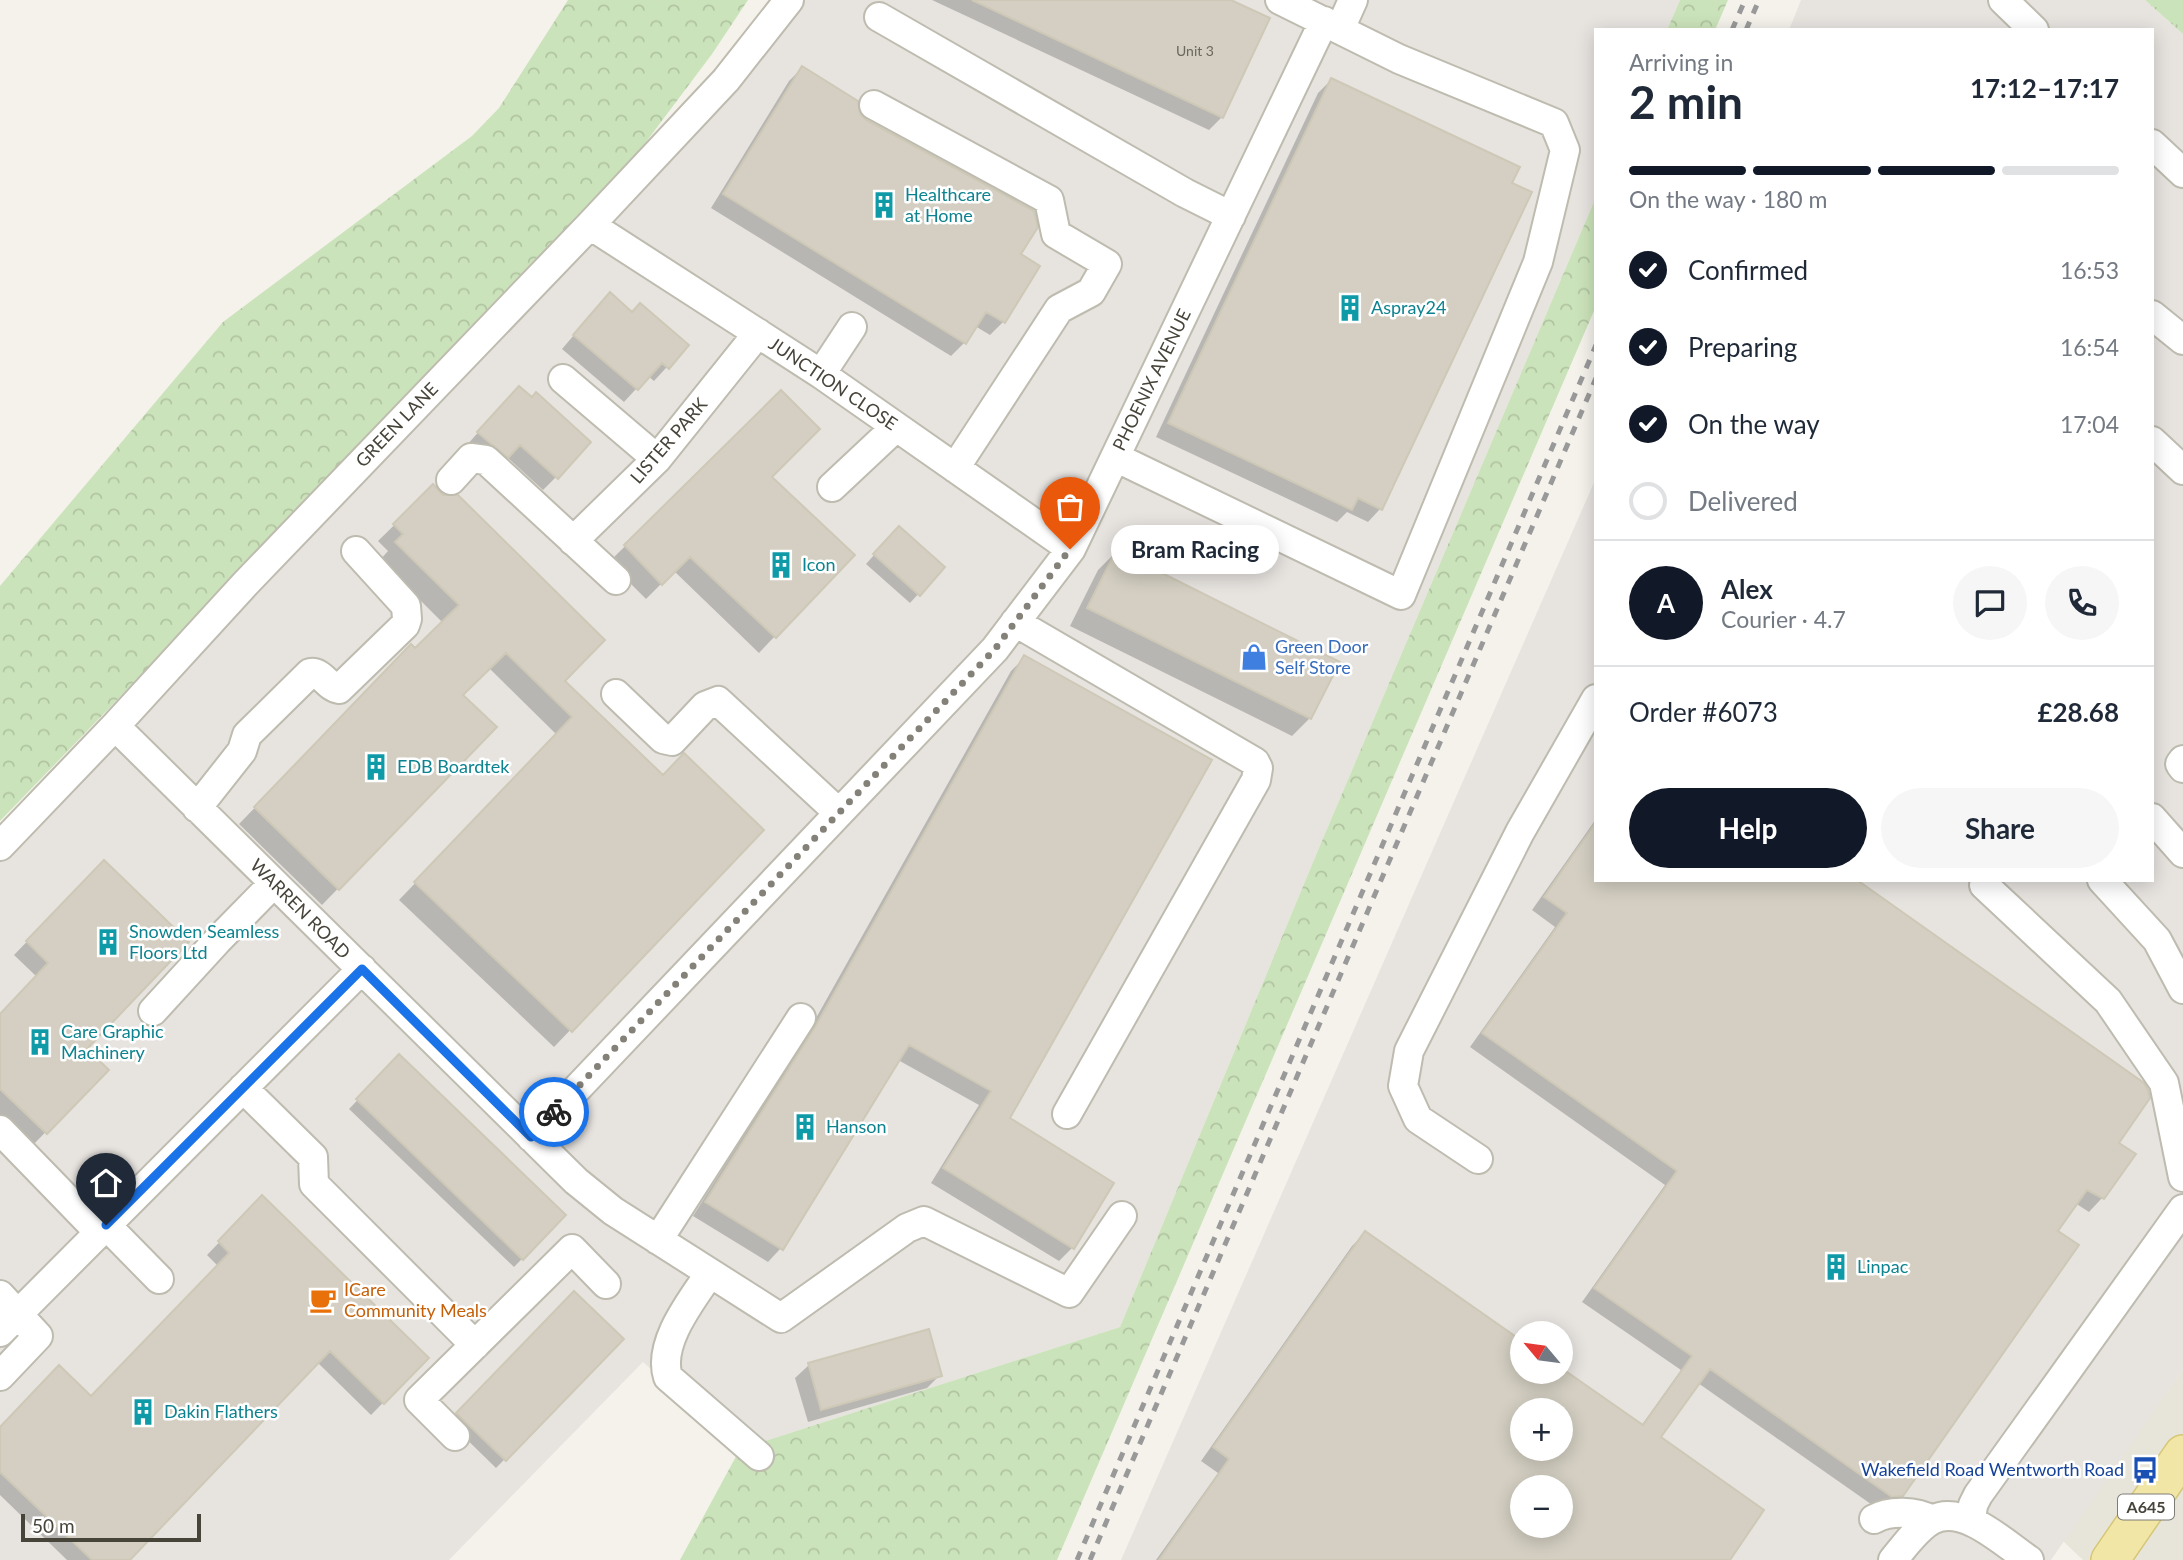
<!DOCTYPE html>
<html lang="en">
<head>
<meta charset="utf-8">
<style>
  :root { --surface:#fff; --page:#f6f6f7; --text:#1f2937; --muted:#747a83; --line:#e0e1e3; --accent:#111827 }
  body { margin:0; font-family:Lato,sans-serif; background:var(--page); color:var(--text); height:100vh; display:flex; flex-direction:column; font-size:26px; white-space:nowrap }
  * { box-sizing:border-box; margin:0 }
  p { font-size:23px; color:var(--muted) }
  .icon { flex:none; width:38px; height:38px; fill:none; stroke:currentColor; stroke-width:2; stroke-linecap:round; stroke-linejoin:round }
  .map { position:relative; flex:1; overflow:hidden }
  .drawer { position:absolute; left:1594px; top:28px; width:560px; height:854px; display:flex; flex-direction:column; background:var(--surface); border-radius:0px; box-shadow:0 4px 18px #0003 }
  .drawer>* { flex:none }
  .needle { width:46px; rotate:299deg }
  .fabs { position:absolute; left:1510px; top:1321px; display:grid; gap:14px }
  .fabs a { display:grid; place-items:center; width:63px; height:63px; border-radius:50%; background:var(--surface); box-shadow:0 4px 18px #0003; font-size:35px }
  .scale { position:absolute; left:21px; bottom:18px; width:180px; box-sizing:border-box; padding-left:7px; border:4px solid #47443a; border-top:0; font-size:19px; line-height:24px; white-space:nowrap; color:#47443a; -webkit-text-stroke:5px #fff; paint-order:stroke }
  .pin { position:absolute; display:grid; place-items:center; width:60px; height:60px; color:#fff; margin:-72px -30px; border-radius:50% 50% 50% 0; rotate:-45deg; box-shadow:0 0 7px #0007 }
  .pin .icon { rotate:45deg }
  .courier { position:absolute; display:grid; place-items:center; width:70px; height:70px; margin:-35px; border:5px solid #1a73e8; border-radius:50%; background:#fff; color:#222; box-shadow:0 2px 9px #0007 }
  .bubble { position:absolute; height:49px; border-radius:24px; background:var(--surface); box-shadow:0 4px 18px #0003; font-size:23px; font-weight:700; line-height:49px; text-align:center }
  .summary em { font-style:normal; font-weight:700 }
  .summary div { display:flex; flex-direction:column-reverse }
  .summary { display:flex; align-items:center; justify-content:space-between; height:119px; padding:0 35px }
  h1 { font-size:46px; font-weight:700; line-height:52px }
  .bar { display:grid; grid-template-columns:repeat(4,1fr); gap:10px 7px; align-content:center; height:84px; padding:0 35px }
  .bar i { height:9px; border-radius:5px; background:var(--line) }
  .bar .selected { background:var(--accent) }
  .bar p { grid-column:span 4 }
  .line { display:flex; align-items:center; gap:18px; padding:0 35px; border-top:2px solid var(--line) }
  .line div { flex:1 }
  .round { display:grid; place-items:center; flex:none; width:74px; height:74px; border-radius:37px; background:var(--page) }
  ol { padding:0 35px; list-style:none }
  li { display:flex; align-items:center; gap:21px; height:77px }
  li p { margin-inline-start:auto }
  li .icon { padding:7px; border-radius:50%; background:var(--accent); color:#fff; stroke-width:4 }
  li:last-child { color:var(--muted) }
  li i { width:38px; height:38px; border:4px solid var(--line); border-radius:50% }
  .primary-button { display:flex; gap:14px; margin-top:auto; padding:14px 35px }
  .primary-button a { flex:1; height:80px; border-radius:42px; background:var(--accent); color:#fff; font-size:28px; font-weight:700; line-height:80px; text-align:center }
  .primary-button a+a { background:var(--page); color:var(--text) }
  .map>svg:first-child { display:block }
  .residential { fill:#e7e5da }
  .industrial { fill:#e7e4e0; fill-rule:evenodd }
  .forest { fill:url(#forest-crowns) }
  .park { fill:url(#park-tufts) }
  .shadow { fill:#0003; fill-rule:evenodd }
  .building { fill:#d4cfc2; stroke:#cec8b6; stroke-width:2; fill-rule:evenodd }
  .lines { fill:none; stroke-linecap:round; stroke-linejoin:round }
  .minor-casing { stroke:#bebbaf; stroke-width:32 }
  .major-casing { stroke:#d6c677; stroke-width:40 }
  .minor { stroke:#fff; stroke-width:28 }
  .major { stroke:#f2e6a6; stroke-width:37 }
  .rail { stroke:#999; stroke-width:5; stroke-dasharray:9 9; stroke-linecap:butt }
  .done { stroke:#848178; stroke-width:7; stroke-dasharray:0 12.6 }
  .route { stroke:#1a73e8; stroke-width:9 }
  .labels { text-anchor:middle; stroke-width:5; stroke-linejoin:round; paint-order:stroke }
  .number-label { font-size:14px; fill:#6a675c }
  .shield { fill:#fff; stroke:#7e7c75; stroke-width:2 }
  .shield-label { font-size:16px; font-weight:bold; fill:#47443a }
  .culture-label { font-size:18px; fill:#0d838f; stroke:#fff; text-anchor:start }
  .street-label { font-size:18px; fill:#47443a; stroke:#fff }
  .shop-label { font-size:18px; fill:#366cbe; stroke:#fff; text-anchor:start }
  .food-label { font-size:18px; fill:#c56008; stroke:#fff; text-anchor:start }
  .transit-label { font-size:18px; fill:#164399; stroke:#fff; text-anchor:end }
</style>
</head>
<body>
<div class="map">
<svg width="2183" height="1560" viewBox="0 0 2183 1560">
  <defs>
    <pattern id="forest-crowns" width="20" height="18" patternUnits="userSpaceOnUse" patternTransform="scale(1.75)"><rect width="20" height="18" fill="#cbe3ba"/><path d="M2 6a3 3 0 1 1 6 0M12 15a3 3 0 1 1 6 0" fill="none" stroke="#b0c4a1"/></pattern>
    <pattern id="park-tufts" width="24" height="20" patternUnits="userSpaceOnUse" patternTransform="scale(1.75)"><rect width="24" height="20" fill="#cbe3ba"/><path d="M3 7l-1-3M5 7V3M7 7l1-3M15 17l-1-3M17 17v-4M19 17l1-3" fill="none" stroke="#b0c4a1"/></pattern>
  </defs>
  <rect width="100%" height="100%" fill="#f4f2eb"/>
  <path class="residential" d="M 2183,1369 L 2183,1560 L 2083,1560 L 2063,1541 Z"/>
  <path class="industrial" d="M 788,0 L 1680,0 L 1667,30 L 1596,30 L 1596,197 L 1321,843 L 1120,1327 L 740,1449 L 643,1362 L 449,1560 L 0,1560 L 0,845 Z
    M 1801,0 L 2145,0 L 2183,34 L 2183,1369 L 2051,1560 L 1121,1560 L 1596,478 L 1596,880 L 2152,880 L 2152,30 L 1789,30 ZM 1522,1334 L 1561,1334 L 1561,1372 L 1522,1372 ZM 1522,1410 L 1561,1410 L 1561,1449 L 1522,1449 ZM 1522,1488 L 1561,1488 L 1561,1526 L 1522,1526 Z"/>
  <path class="forest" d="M 568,0 L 748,0 L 712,54 L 640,150 L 267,545 L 0,821 L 0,586 L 223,322 L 472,136 L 499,108 Z
    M 1680,0 L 1728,0 L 1715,30 L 1667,30 Z
    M 1596,197 L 1596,306 L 1057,1560 L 680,1560 L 740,1449 L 1120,1327 L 1321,843 Z"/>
  <path class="park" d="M 2145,0 L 2183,0 L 2183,34 Z"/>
  <path class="shadow" d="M 932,0 L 1227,0 L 1222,117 L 1209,130 Z
    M 802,68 L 858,114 L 1019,255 L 1038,266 L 1003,322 L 990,335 L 975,326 L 964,343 L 951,356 L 711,208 L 789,81 Z
    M 1331,80 L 1381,508 L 1368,522 L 1347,512 L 1337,522 L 1156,437 L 1318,93 Z
    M 597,308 L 632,314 L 687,345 L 654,381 L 648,376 L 624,402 L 562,349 Z
    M 781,392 L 769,477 L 852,555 L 759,653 L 674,571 L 646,599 L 609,562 Z
    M 506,401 L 556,477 L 543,490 L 507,457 L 494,470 L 466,446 Z
    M 433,487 L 562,681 L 662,777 L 762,830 L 554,1047 L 399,900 L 557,735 L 489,668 L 461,695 L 495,727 L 322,905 L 239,824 L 395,663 L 415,650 L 443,623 L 380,560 L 388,551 L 378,541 Z
    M 890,537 L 943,567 L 910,603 L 866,564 Z
    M 1116,552 L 1310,718 L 1292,736 L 1070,626 L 1098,570 Z
    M 1025,657 L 1008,1119 L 1072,1248 L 1059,1261 L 931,1183 L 979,1105 L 898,1060 L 781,1248 L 768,1262 L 693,1216 L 802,1043 L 1011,671 Z
    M 1596,819 L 1596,880 L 2116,1144 L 2133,1155 L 2102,1198 L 2089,1212 L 2075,1203 L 2055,1231 L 1901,1495 L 1888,1509 L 1878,1509 L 1698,1383 L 1658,1438 L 1728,1560 L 1156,1560 L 1218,1473 L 1201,1461 L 1352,1246 L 1365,1233 L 1522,1343 L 1522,1372 L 1561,1372 L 1561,1370 L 1641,1426 L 1681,1370 L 1582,1302 L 1665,1185 L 1470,1047 L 1555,927 L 1532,910 ZM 1522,1410 L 1561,1410 L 1561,1449 L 1522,1449 ZM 1522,1488 L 1561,1488 L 1561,1526 L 1522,1526 Z
    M 104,862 L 84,1049 L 106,1070 L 32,1146 L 0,1115 L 0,1016 L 37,977 L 14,955 Z
    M 399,1057 L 564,1216 L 514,1267 L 349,1109 Z
    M 262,1198 L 427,1358 L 371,1415 L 317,1362 L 127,1560 L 67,1560 L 0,1495 L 0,1429 L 91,1398 L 218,1266 L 207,1255 Z
    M 574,1293 L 622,1339 L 496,1468 L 449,1422 Z
    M 809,1365 L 940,1375 L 927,1388 L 808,1422 L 795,1378 Z"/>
  <path class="building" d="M 972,0 L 1231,0 L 1270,18 L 1223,118 Z
    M 802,66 L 858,101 L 860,113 L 866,120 L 1034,211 L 1038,227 L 1021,254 L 1040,266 L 1005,323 L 986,312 L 966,344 L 723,194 Z
    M 1331,78 L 1520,167 L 1512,183 L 1532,192 L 1382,510 L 1358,498 L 1352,510 L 1168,423 Z
    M 610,292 L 632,312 L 640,303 L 689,345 L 669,369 L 662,363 L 638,390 L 573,335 Z
    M 519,386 L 532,397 L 536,392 L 591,442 L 558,479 L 520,445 L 508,458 L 477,432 Z
    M 781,390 L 820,429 L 772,477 L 855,555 L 776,638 L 690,557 L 662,585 L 624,545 Z
    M 433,484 L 443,495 L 458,495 L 605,640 L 565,681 L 663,775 L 684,753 L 764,830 L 572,1032 L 414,882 L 572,717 L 506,653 L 463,695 L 497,727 L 339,890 L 254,807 L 411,644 L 415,648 L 459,605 L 395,542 L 403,534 L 393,524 Z
    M 899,526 L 945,567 L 920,596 L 873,554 Z
    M 1116,550 L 1340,662 L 1311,719 L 1087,608 Z
    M 1024,655 L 1212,760 L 1010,1118 L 1114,1183 L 1074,1249 L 943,1168 L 991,1091 L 909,1045 L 783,1250 L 705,1202 L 815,1027 Z
    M 1596,822 L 1596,880 L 1857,880 L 2144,1083 L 2148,1090 L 2150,1098 L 2119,1143 L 2136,1154 L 2104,1199 L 2087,1190 L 2058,1231 L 2079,1245 L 1903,1496 L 1892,1497 L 1710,1369 L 1661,1437 L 1764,1510 L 1730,1560 L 1159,1560 L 1229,1459 L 1213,1447 L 1365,1231 L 1522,1341 L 1522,1372 L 1567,1372 L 1643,1425 L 1692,1356 L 1594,1288 L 1677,1171 L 1482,1033 L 1567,913 L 1544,897 ZM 1522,1410 L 1561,1410 L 1561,1449 L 1522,1449 ZM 1522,1488 L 1561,1488 L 1561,1526 L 1522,1526 Z
    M 104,860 L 189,942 L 87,1049 L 109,1070 L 47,1134 L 0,1089 L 0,1014 L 48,963 L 26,941 Z
    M 399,1054 L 566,1215 L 523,1260 L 356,1099 Z
    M 262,1195 L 429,1358 L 384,1404 L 330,1351 L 130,1560 L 92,1560 L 0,1472 L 0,1427 L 59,1365 L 91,1396 L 229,1253 L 218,1241 Z
    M 574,1291 L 624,1339 L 506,1461 L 456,1413 Z
    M 929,1329 L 942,1376 L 821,1410 L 808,1363 Z"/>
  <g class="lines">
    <defs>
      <path id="minor" d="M 2003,0 L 2034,30
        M 879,17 L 1185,193 L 1231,216
        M 1340,29 L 1353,0
        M 874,105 L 1049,200 L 1056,234 L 1107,264 L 1091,292 L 1059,309 L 955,468
        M 2152,144 L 2183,173
        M 590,225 L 821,374 L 1071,549
        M 2152,315 L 2183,340
        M 821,374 L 852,327
        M 563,379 L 657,459
        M 2152,441 L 2183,470
        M 1115,457 L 1401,595 L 1538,262 L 1565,150 L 1554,123 L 1399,59 L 1280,0
        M 451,480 L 471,458 L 486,460 L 616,580
        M 832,487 L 896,427
        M 573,541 L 657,459 L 758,333
        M 1015,622 L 1255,762 L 1258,768 L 1256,780 L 1067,1114
        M 616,694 L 663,739 L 672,741 L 705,706 L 718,701 L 839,813
        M 115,726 L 576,1181 L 613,1211 L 781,1318 L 907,1228 L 924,1221 L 1069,1293 L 1122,1216
        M 2183,760 L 2180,764 L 2183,768
        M 197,808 L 242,751 L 247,735 L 310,673 C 322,671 327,687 339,689 L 405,625 L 407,619 L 406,606 L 356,551
        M 2152,818 L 2183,853
        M 0,846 L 115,726 L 245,584 L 590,225 L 726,80 L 789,0
        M 1987,880 L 1984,885 L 2108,1001 L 2164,1083 L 2183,1177
        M 2102,880 L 2157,940 L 2183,989
        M 153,1011 L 218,940 L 274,883
        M 243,1088 L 313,1157 L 314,1184 L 475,1345
        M 0,1130 L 99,1232
        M 531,1137 L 995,649 L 1071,549 L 1324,21
        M 1478,1159 L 1418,1119 L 1403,1086 L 1409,1051 L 1520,832 L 1596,699
        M 106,1225 L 159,1279
        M 658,1240 L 801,1018
        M 710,1273 C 692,1300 657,1343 668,1377 L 759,1456
        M 0,1295 L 38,1336 L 0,1376
        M 0,1332 L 362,969
        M 455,1436 L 419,1400 L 572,1249 L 606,1284
        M 1874,1519 C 1890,1510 1916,1511 1932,1520
        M 1971,1521 L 1973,1505 L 1978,1495 L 2183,1209
        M 1893,1560 C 1904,1547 1917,1528 1932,1520 C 1963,1503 2005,1544 2029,1560"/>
      <path id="major" d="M 2110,1560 L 2183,1454"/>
    </defs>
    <use href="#minor" class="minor-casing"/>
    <use href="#major" class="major-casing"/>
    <use href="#minor" class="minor"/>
    <use href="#major" class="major"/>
    <path class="rail" d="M 1732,30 L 1745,0
      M 1746,30 L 1759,0
      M 1077,1560 L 1596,345
      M 1090,1560 L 1596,378"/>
  </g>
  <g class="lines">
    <path class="done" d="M 554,1112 L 995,649 L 1070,549"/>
    <path class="route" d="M 106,1225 L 362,969 L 531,1137 L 554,1112"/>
  </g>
  <defs>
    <symbol id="building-bare" viewBox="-9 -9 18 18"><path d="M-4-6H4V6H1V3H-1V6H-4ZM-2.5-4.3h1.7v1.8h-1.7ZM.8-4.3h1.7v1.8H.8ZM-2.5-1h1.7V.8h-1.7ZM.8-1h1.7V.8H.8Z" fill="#0f9aa8" stroke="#fff" stroke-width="2.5" paint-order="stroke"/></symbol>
    <symbol id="shop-bare" viewBox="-9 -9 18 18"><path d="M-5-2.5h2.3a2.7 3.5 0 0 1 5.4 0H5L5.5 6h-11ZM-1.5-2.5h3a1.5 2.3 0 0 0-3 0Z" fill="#3f7fe0" stroke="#fff" stroke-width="2.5" paint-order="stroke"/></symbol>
    <symbol id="cafe-bare" viewBox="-9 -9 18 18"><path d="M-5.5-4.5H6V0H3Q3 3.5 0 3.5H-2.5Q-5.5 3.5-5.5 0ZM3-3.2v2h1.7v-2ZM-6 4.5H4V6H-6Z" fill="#e8710a" stroke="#fff" stroke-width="2.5" paint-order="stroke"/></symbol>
    <symbol id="bus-bare" viewBox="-9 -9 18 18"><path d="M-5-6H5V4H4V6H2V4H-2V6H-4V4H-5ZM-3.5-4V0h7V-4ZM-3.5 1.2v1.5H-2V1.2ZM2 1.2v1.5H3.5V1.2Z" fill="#1a4fb4" stroke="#fff" stroke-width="2.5" paint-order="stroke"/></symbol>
  </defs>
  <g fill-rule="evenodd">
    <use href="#building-bare" x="865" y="186" width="38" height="38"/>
    <use href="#building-bare" x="1331" y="289" width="38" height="38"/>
    <use href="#building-bare" x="762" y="546" width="38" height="38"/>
    <use href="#shop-bare" x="1235" y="638" width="38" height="38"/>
    <use href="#building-bare" x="357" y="748" width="38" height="38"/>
    <use href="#building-bare" x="89" y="923" width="38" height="38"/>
    <use href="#building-bare" x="21" y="1023" width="38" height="38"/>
    <use href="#building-bare" x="786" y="1108" width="38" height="38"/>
    <use href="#building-bare" x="1817" y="1248" width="38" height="38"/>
    <use href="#cafe-bare" x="304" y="1281" width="38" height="38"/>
    <use href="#building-bare" x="124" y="1393" width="38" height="38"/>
    <use href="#bus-bare" x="2126" y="1451" width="38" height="38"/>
  </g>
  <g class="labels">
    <g class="number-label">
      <text x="1195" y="56">Unit 3</text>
    </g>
    <rect class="shield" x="2118" y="1494.5" width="56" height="25" rx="5"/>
    <g class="shield-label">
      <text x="2146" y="1513">A645</text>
    </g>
    <g class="culture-label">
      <text x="905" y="201">Healthcare<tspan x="905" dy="21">at Home</tspan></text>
      <text x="1371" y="314">Aspray24</text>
      <text x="802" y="571">Icon</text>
      <text x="397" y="773">EDB Boardtek</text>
      <text x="129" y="938">Snowden Seamless<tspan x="129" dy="21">Floors Ltd</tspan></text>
      <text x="61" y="1038">Care Graphic<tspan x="61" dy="21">Machinery</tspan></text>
      <text x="826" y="1133">Hanson</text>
      <text x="1857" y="1273">Linpac</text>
      <text x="164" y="1418">Dakin Flathers</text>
    </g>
    <g class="street-label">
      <text transform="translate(1152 380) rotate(-64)" y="6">PHOENIX AVENUE</text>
      <text transform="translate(833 384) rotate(34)" y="6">JUNCTION CLOSE</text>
      <text transform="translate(397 425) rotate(-46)" y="6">GREEN LANE</text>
      <text transform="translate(669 441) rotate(-49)" y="6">LISTER PARK</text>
      <text transform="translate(300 909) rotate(45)" y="6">WARREN ROAD</text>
    </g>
    <g class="shop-label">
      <text x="1275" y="653">Green Door<tspan x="1275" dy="21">Self Store</tspan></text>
    </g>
    <g class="food-label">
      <text x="344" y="1296">ICare<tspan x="344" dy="21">Community Meals</tspan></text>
    </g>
    <g class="transit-label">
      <text x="2124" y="1476">Wakefield Road Wentworth Road</text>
    </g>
  </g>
</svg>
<div class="fabs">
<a><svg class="needle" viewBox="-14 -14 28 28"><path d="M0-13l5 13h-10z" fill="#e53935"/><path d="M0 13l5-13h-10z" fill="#747a83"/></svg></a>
<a>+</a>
<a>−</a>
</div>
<div class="scale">50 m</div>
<div class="pin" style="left:1070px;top:549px;background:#ea580c"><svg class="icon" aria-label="bag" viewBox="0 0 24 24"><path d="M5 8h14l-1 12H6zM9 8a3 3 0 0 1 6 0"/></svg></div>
<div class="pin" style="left:106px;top:1225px;background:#1f2937"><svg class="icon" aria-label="home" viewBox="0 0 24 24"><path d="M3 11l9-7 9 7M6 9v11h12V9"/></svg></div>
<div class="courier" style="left:554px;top:1112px"><svg class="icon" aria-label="bike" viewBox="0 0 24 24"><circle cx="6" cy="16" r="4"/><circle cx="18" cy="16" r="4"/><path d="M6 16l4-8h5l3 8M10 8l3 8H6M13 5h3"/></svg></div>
<div class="bubble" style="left:1111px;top:525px;width:168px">Bram Racing</div>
<section class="drawer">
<div class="summary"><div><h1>2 min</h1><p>Arriving in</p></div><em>17:12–17:17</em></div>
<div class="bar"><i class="selected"></i><i class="selected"></i><i class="selected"></i><i></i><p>On the way · 180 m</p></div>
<ol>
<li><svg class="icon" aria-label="check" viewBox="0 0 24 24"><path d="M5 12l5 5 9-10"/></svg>Confirmed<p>16:53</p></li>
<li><svg class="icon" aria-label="check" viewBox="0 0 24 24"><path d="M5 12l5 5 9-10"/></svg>Preparing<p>16:54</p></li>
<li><svg class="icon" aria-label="check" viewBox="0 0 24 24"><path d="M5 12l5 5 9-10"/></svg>On the way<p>17:04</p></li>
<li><i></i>Delivered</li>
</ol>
<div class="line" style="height:126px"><b class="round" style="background:var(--accent);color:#fff">A</b><div><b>Alex</b><p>Courier · 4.7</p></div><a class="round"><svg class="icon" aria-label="chat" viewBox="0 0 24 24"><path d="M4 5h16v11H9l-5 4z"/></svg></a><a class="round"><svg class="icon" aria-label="phone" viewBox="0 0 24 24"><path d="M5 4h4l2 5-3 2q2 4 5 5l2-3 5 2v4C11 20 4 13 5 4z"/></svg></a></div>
<div class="line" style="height:91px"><div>Order #6073</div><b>£28.68</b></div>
<div class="primary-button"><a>Help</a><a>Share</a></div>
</section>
</div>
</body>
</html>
